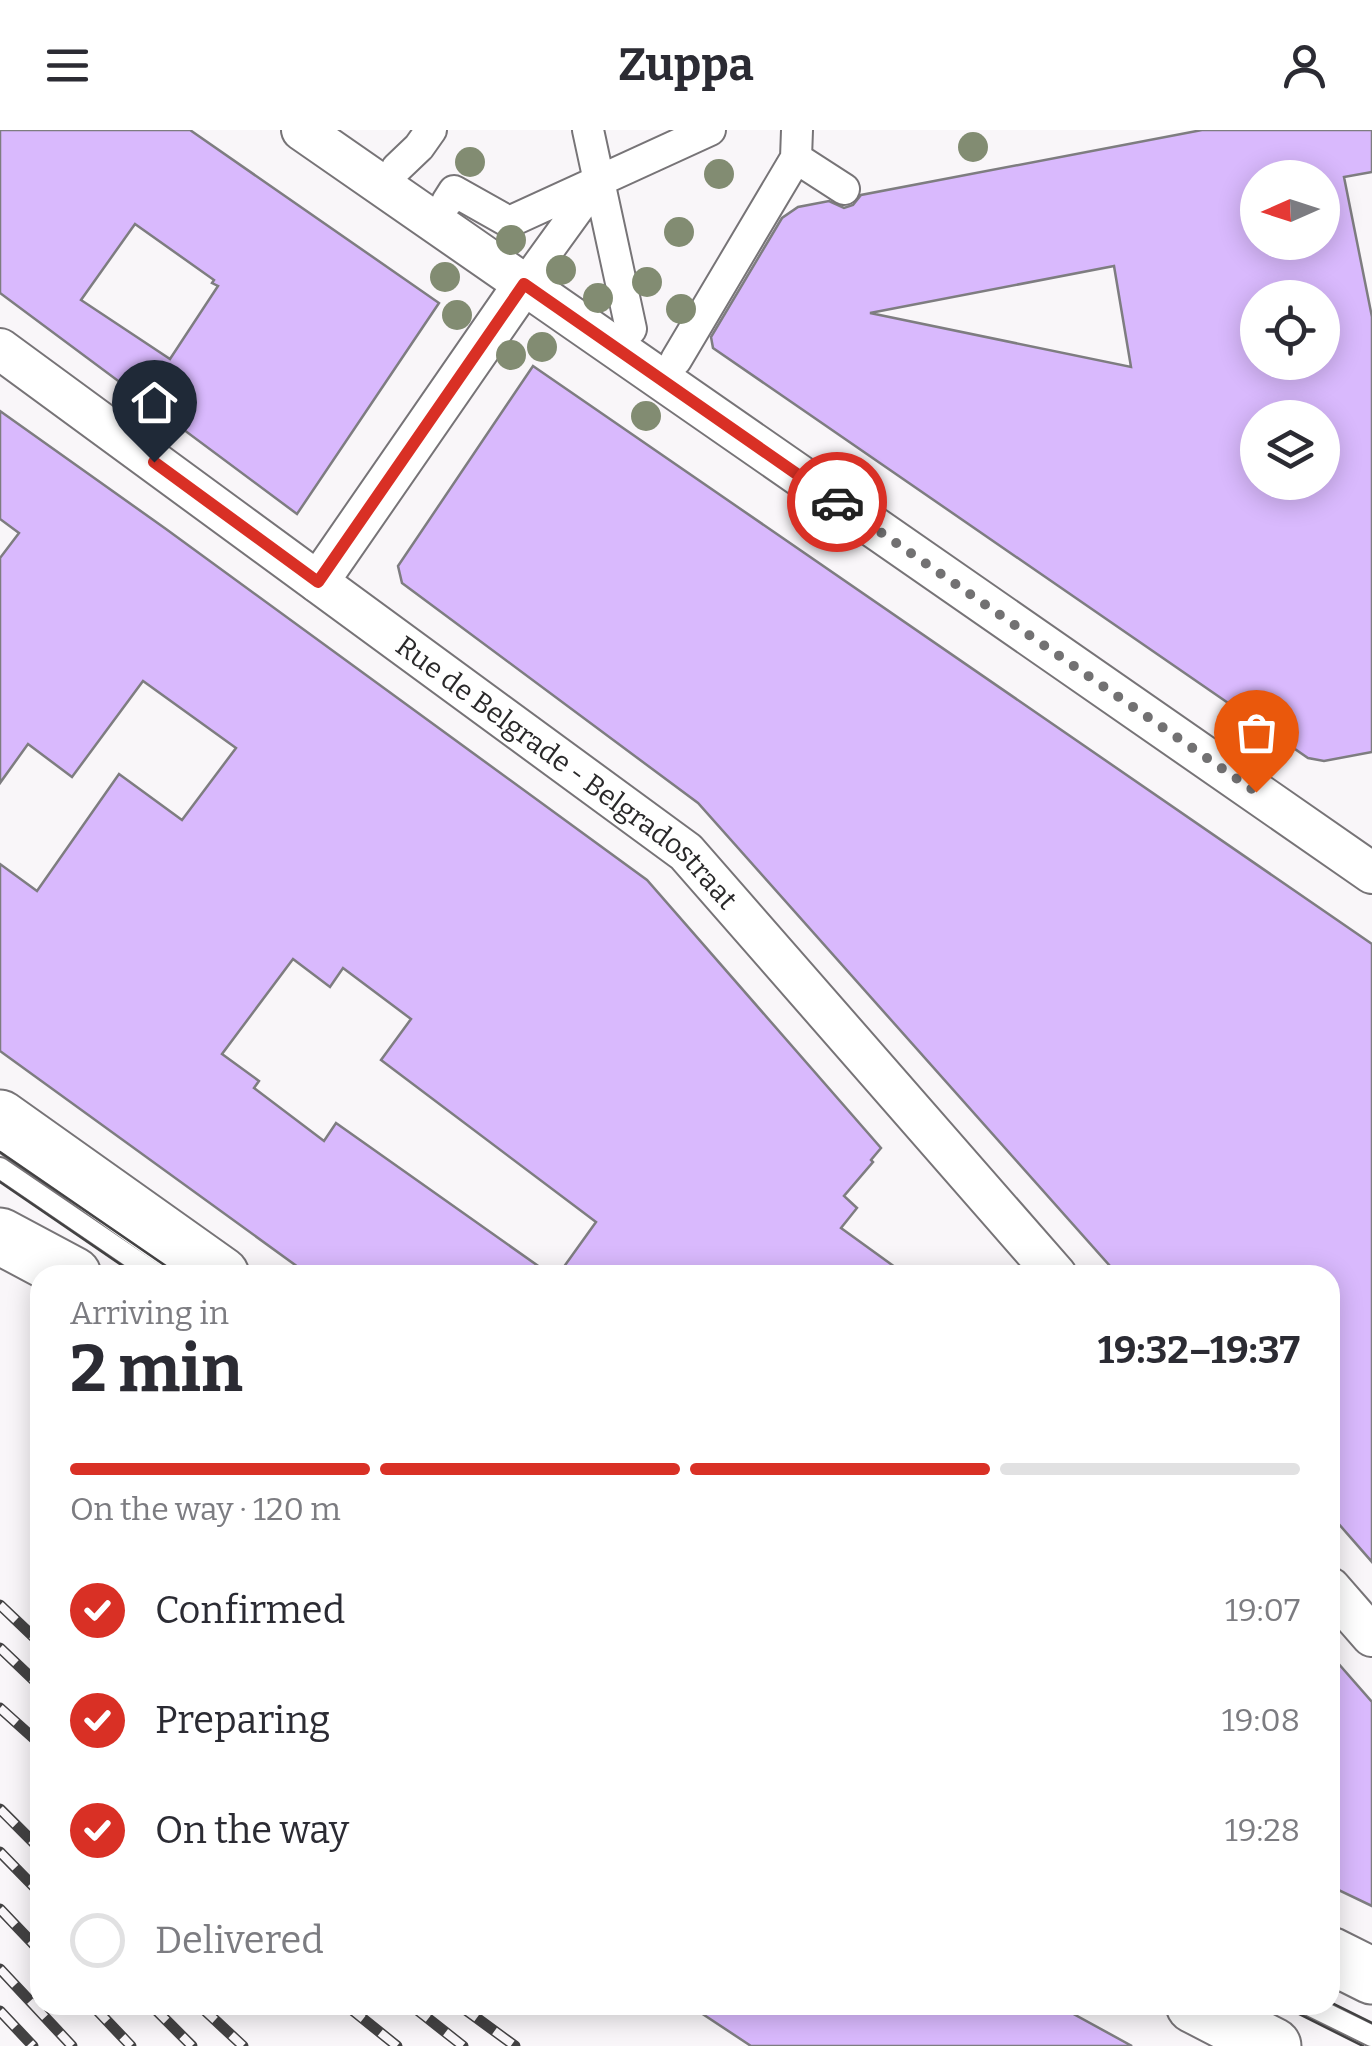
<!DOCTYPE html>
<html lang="en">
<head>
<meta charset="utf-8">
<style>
  :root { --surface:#fff; --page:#f7f7f7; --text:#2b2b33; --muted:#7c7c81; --line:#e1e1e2; --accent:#d93025 }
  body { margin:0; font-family:Bitter,serif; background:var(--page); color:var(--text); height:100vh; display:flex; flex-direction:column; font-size:38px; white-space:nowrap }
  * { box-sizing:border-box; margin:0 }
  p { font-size:32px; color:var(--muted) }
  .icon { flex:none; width:55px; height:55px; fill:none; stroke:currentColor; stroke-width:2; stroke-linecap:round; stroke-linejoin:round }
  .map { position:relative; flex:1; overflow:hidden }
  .panel { position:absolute; left:30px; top:1135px; width:1310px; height:750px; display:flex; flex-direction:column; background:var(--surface); border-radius:30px; box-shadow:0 5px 25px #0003 }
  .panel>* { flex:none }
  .needle { width:65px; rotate:267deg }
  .fabs { position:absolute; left:1240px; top:30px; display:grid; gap:20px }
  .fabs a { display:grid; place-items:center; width:100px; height:100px; border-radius:50%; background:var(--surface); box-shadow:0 5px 25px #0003; font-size:50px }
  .pin { position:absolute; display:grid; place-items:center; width:85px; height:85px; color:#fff; margin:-102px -42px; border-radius:50% 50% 50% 0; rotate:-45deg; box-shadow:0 0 10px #0007 }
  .pin .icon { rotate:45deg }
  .courier { position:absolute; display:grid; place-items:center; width:100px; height:100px; margin:-50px; border:8px solid #d93025; border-radius:50%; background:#fff; color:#222; box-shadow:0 2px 12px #0007 }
  .overview em { font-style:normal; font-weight:700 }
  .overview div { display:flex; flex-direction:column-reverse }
  .overview { display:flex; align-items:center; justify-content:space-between; height:170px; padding:0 40px }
  h1 { font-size:65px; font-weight:700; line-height:75px }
  .bar { display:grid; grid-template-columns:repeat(4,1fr); gap:15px 10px; align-content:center; height:120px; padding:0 40px }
  .bar i { height:12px; border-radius:8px; background:var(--line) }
  .bar .current { background:var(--accent) }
  .bar p { grid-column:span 4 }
  ol { padding:0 40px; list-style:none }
  li { display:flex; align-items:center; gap:30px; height:110px }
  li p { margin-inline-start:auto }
  li .icon { padding:10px; border-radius:50%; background:var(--accent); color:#fff; stroke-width:4 }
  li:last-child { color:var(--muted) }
  li i { width:55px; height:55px; border:5px solid var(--line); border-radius:50% }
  header { display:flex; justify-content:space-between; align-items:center; height:130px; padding:0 40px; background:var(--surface); font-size:45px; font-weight:700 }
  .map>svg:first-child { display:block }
  .building { fill:#d9b9fd; stroke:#7e7d80; stroke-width:2.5; fill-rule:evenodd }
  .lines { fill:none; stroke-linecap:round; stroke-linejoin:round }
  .service-casing { stroke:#777477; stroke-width:24 }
  .pedestrian-casing { stroke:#777477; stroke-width:34 }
  .minor-casing { stroke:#777477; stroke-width:44 }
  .secondary-casing { stroke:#777477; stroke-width:59 }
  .service { stroke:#fff; stroke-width:20 }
  .pedestrian { stroke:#fff; stroke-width:30 }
  .minor { stroke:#fff; stroke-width:40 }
  .secondary { stroke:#fff; stroke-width:55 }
  .tram { stroke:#434243; stroke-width:2.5 }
  .rail-casing { stroke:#434243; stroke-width:11 }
  .rail { stroke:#f9f6f9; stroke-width:8; stroke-dasharray:22; stroke-linecap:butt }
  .tree { fill:#828c72 }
  .done { stroke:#727172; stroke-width:10; stroke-dasharray:0 18 }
  .route { stroke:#d93025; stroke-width:12 }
  .labels { text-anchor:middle; stroke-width:9; stroke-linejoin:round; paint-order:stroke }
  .street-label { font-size:28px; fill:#2a292a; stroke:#f9f6f9 }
</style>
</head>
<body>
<header><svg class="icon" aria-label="menu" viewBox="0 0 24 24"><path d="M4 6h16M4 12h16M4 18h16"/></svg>Zuppa<svg class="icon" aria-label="person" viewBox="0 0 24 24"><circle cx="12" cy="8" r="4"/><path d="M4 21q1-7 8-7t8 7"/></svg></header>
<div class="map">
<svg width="1372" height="1916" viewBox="0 0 1372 1916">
  <rect width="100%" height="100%" fill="#f9f6f9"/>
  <path class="building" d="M 0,0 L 190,0 L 439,173 L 297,384 L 0,163 ZM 135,94 L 214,150 L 212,153 L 218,156 L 170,229 L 81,170 Z
    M 1202,0 L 1372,0 L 1372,42 L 1344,47 L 1372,187 L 1372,622 L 1324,631 L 1308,628 L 713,218 L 711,207 L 782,88 L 798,77 L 829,71 L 844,78 L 853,75 L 861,65 ZM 1258,48 L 1322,48 L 1322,112 L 1258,112 ZM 1114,136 L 1131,237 L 870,183 ZM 1258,168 L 1322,168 L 1322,232 L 1258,232 ZM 1258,288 L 1322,288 L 1322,352 L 1258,352 Z
    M 533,236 L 1372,814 L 1372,1432 L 1330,1384 L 1330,1145 L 1118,1145 L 698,673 L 402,453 L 398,436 Z
    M 0,281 L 166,399 L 647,750 L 881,1018 L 871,1030 L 873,1032 L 844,1066 L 857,1078 L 841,1098 L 906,1145 L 558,1145 L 596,1092 L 381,930 L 411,889 L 343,838 L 330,857 L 293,829 L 222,924 L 259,951 L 254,958 L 324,1011 L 336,993 L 551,1145 L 309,1145 L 0,921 L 0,734 L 37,761 L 119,644 L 182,690 L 236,618 L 143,551 L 72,647 L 28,614 L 0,653 L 0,428 L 19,403 L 0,389 Z
    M 1330,1524 L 1372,1572 L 1372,1776 L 1330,1756 Z
    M 689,1875 L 1057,1875 L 1132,1916 L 751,1916 Z"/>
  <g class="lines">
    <defs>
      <path id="service" d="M 0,1038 L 157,1145
        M 1309,1875 L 1372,1906"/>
      <path id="pedestrian" d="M 588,0 L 631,199
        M 796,28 L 844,59
        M 397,38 L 419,17 L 431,0
        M 447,72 L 454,61 L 509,92 L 710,0
        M 524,154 L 597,53
        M 676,230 L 796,28 L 797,0"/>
      <g id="minor">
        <path d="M 302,0 L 1372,743"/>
        <path id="s1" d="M 0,219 L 686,722 L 1056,1145"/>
        <path d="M 318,452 L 524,154"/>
        <path d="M 1330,1458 L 1372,1506"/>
      </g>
      <path id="secondary" d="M 0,988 L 221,1145
        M 0,1106 L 73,1145
        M 1330,1825 L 1372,1846
        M 1194,1875 L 1273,1916"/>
    </defs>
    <use href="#service" class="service-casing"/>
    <use href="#pedestrian" class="pedestrian-casing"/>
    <use href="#minor" class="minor-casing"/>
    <use href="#secondary" class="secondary-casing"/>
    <use href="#service" class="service"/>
    <use href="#pedestrian" class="pedestrian"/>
    <use href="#minor" class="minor"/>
    <use href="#secondary" class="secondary"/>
    <path class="tram" d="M 0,1022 L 179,1145
      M 0,1052 L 136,1145
      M 1330,1872 L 1372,1893
      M 1281,1875 L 1363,1916"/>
    <defs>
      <path id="rail" d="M 0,1475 L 40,1513
        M 0,1518 L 40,1556
        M 0,1578 L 40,1614
        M 0,1679 L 40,1719
        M 0,1722 L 40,1763
        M 0,1779 L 40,1821
        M 0,1839 L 72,1916
        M 92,1875 L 131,1916
        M 151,1875 L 192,1916
        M 199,1875 L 243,1916
        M 346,1875 L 397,1916
        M 411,1875 L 463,1916
        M 459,1875 L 515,1916
        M 0,1881 L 33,1916"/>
    </defs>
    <use href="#rail" class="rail-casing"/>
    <use href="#rail" class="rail"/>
  </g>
  <g class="tree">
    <circle cx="973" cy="17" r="15"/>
    <circle cx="470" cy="32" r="15"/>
    <circle cx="719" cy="44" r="15"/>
    <circle cx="679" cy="102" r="15"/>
    <circle cx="511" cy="110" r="15"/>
    <circle cx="561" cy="140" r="15"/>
    <circle cx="445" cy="147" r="15"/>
    <circle cx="647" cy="152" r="15"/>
    <circle cx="598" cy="168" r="15"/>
    <circle cx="681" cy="179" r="15"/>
    <circle cx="457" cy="185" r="15"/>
    <circle cx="542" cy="217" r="15"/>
    <circle cx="511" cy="225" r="15"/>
    <circle cx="646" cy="286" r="15"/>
  </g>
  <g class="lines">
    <path class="done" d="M 837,372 L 1256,662"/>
    <path class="route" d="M 154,332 L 318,452 L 524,154 L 837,372"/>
  </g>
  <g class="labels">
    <g class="street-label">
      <text dy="10" stroke="none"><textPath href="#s1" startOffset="708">Rue de Belgrade - Belgradostraat</textPath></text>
    </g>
  </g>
</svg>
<div class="fabs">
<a><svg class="needle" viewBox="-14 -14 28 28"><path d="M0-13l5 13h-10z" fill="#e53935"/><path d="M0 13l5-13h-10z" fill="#7c7c81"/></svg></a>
<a><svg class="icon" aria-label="locate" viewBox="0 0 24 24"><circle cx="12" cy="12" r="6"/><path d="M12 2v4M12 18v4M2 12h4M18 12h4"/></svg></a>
<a><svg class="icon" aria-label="layers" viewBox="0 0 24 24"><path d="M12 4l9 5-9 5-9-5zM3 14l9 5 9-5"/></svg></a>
</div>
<div class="pin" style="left:1256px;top:662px;background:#ea580c"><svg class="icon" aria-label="bag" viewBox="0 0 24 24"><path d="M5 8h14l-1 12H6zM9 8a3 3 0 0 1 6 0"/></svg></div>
<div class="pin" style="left:154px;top:332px;background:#1f2937"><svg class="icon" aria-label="home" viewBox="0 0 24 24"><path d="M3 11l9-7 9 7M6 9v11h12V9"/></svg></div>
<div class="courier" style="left:837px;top:372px"><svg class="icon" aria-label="car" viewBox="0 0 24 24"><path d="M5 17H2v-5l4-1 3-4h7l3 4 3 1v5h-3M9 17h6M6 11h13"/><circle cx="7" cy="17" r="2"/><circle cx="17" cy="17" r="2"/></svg></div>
<section class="panel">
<div class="overview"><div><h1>2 min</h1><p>Arriving in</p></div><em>19:32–19:37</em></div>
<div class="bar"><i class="current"></i><i class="current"></i><i class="current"></i><i></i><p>On the way · 120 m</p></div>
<ol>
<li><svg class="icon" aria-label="check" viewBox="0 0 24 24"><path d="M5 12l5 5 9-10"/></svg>Confirmed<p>19:07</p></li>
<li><svg class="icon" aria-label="check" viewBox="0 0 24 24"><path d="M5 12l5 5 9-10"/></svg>Preparing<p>19:08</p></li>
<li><svg class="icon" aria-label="check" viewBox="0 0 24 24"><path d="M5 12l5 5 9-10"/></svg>On the way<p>19:28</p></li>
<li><i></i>Delivered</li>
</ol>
</section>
</div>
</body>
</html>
